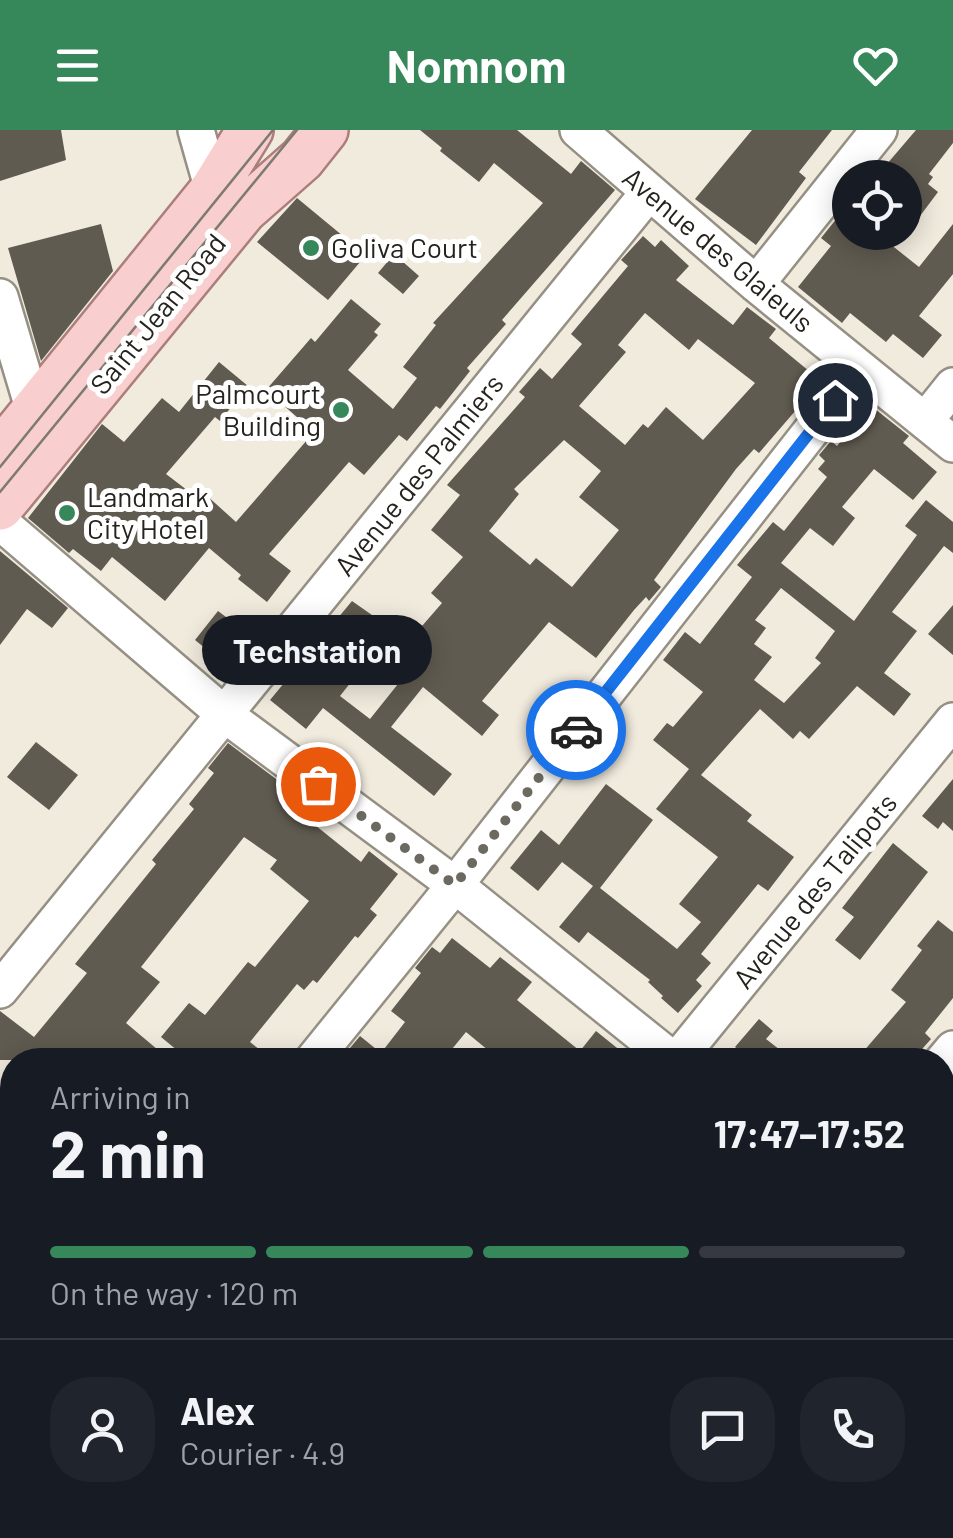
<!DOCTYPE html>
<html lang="en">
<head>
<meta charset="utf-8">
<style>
  :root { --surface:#171b24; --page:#20242c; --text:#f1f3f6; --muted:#9ea1a6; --line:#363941; --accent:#36885a }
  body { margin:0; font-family:Barlow,sans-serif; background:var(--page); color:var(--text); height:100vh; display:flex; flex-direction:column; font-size:38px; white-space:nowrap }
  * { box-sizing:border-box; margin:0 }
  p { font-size:32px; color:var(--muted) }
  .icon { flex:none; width:55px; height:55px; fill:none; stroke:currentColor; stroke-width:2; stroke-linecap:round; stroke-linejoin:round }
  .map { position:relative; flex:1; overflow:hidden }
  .details { position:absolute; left:0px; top:918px; width:955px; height:492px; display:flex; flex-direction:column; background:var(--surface); border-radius:40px 40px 0 0; box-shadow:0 5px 25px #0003 }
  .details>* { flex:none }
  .tools { position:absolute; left:832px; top:30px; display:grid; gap:20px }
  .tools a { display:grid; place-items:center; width:90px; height:90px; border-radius:50%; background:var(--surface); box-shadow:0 5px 25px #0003; font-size:50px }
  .pin { position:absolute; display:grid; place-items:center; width:85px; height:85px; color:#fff; margin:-42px; border:5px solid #fff; border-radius:50%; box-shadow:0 2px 10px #0007 }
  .courier { position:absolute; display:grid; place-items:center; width:100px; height:100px; margin:-50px; border:8px solid #1a73e8; border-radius:50%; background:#fff; color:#222; box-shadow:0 2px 12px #0007 }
  .bubble { position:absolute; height:70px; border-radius:35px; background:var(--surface); box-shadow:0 5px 25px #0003; font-size:32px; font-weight:700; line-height:70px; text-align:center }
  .summary em { font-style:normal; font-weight:700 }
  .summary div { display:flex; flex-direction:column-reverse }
  .summary { display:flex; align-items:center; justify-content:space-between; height:170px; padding:0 50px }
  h1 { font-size:65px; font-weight:700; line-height:75px }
  .bar { display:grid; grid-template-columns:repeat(4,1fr); gap:15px 10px; align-content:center; height:120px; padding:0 50px }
  .bar i { height:12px; border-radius:8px; background:var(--line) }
  .bar .on { background:var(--accent) }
  .bar p { grid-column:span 4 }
  .line { display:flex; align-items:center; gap:25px; padding:0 50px; border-top:2px solid var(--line) }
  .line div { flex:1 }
  .round { display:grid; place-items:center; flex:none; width:105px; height:105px; border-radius:40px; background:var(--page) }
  header { display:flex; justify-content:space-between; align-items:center; height:130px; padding:0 50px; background:var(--accent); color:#fff; font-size:45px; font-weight:700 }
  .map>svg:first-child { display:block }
  .building { fill:#605b50; fill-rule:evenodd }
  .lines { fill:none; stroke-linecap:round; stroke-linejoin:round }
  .minor-casing { stroke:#969084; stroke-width:40 }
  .major-casing { stroke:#ac7e7b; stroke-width:50 }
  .minor { stroke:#fff; stroke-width:35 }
  .major { stroke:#f8cfce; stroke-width:45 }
  .tram { stroke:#7e7a72; stroke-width:2.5 }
  .done { stroke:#6c6961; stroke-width:10; stroke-dasharray:0 18 }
  .route { stroke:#1a73e8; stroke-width:12 }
  .poi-dot { fill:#36885a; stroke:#fff; stroke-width:4 }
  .labels { text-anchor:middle; stroke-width:10; stroke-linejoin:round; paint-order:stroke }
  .poi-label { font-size:28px; fill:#25231e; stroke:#fff; text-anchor:start }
  .street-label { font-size:28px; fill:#25231e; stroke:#fff }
</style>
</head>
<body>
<header><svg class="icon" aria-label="menu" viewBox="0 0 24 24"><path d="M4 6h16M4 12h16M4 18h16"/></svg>Nomnom<svg class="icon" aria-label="heart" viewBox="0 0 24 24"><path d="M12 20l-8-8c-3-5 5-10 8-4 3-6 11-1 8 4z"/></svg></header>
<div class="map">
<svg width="953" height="1408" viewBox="0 0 953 1408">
  <rect width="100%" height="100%" fill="#f1ebde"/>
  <path class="building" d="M 0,0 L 61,0 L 66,30 L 0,51 Z
    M 420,0 L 517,0 L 571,44 L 581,31 L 615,60 L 502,190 L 506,194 L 467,238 L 470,241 L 440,279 L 436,276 L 407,311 L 399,305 L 364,345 L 349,332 L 269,424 L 291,441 L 267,472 L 238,449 L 241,445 L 209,418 L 165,471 L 112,427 L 101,441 L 73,419 L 69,423 L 28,388 L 102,294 L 124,312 L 162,268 L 179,282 L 219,232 L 248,256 L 220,291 L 215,287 L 166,344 L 200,370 L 205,364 L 236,392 L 314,302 L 266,260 L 311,208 L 315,212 L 351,169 L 381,194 L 374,202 L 378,205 L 348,240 L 393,279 L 417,248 L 403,237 L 436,195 L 433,193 L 543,73 L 494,33 L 479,52 L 440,21 L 442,18 Z
    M 752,0 L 832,0 L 799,42 L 806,48 L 756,115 L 695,69 Z
    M 916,0 L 953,0 L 953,13 L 929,44 L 933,47 L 928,54 L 938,62 L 920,86 L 905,74 L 905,48 L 875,48 Z
    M 297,68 L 366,125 L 328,170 L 257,112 Z
    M 850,72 L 850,102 L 875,102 L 919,137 L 953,94 L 953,144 L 919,186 L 942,205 L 923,228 L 893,204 L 886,212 L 850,183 L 842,193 L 798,157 L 831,116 L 821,108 Z
    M 101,94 L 113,141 L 41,231 L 8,118 Z
    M 643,106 L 655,117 L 661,110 L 689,136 L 676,150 L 733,195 L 747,177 L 776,199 L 769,208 L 821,251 L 759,323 L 754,319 L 736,339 L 654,450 L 661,457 L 649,471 L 646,467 L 634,480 L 596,528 L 549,492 L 482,571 L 499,585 L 482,606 L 423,557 L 391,597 L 452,644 L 434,666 L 323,578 L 306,599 L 270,570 L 352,471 L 409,511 L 442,473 L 431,463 L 463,427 L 431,400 L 460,365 L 447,355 L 525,267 L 519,262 L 540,238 L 552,249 L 582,214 L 571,204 L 628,136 L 621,130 ZM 645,183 L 689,220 L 698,209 L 755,253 L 703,310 L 666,277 L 648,298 L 643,294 L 625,315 L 579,276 L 626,222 L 618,215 ZM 564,310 L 601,341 L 579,367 L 619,400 L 572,457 L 536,428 L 530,435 L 489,401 L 519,364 L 514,359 ZM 373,524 L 402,549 L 370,589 L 340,566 Z
    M 394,124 L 419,146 L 403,164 L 378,143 Z
    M 870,275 L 909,306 L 903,313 L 937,342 L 913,370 L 874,339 L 842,377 L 855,388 L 833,416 L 810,398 L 781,433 L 854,491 L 917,405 L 905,396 L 926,370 L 953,392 L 953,423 L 944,416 L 892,482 L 917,501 L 884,543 L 911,564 L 894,586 L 857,556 L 809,609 L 800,601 L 793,609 L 760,579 L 701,645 L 752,685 L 747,691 L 794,727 L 768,761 L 758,754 L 701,824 L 711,833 L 696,850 L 702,856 L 678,883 L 661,868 L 663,866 L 648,852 L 650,850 L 588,802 L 579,813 L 559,797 L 593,756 L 562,732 L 538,761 L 510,738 L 541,700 L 559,715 L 606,654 L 653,690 L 600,758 L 677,819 L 701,792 L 679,774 L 718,727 L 656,679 L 689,639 L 653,610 L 667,593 L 673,597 L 703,562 L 663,530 L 685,502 L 700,514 L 752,447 L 737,435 L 773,392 L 784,401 L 827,347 L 818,339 L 825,331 L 819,325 L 831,311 L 837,316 ZM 781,458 L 835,501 L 815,528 L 821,533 L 784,573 L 754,550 L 772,527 L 754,514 L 766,498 L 755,490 Z
    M 0,421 L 68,478 L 52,498 L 27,479 L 0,515 Z
    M 953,475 L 953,525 L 928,504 Z
    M 218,481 L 246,502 L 222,532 L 195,510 Z
    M 36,612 L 78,645 L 49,680 L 7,647 Z
    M 228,613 L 303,669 L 295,679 L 361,732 L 369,721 L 398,744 L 370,779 L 377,785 L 358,808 L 355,806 L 317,853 L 313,850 L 304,860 L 297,854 L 250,912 L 273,930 L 189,930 L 161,907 L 189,873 L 205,885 L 248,832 L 255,837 L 309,771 L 270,739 L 277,730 L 244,707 L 141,837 L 160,852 L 126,893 L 170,930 L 0,930 L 0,881 L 34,907 L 87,843 L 75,834 L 156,734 L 152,730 L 194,679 L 189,674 L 214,643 L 208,638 Z
    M 953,649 L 953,701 L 943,692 L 938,699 L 922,686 Z
    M 893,713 L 928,742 L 860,830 L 835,810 L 854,787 L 842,778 Z
    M 938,790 L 953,802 L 953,868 L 925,903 L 931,909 L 915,927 L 909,922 L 902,930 L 856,930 L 906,872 L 891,860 L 922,820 L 917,816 Z
    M 452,808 L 490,838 L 500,827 L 532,852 L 517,870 L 580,921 L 596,901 L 632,930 L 500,930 L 466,902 L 443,930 L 340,930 L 360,906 L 381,923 L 405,892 L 391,881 L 421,843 L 415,838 L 432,817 L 440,823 Z
    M 759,889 L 773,901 L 766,909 L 793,930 L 751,930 L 735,917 Z"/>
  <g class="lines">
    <defs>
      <path id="minor" d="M 196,0 L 213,60
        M 578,0 L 756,154 L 953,314
        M 756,154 L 879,0
        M 0,167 L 34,281
        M 925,291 L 953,256
        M 0,392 L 224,584 L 455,755 L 673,930
        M 0,860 L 649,62
        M 313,930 L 455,755 L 859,240
        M 677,930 L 953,591
        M 942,932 L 953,919
        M 942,1148 L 953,1157
        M 0,1160 L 12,1170
        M 942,1277 L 953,1265
        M 0,1317 L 12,1301
        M 306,1398 L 320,1408
        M 557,1408 L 566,1398
        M 834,1408 L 843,1398"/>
      <path id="major" d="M 0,323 L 213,60 L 250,0
        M 0,377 L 244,80 L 302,29 L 325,0"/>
    </defs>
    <use href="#minor" class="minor-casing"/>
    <use href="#major" class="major-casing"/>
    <use href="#minor" class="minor"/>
    <use href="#major" class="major"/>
    <path class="tram" d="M 0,337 L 273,0
      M 0,362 L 297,0"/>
  </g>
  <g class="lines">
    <path class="done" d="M 318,654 L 455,755 L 576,600"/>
    <path class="route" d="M 576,600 L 835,270"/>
  </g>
  <g class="poi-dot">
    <circle cx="311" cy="118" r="10"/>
    <circle cx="341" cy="280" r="10"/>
    <circle cx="67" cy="383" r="10"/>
  </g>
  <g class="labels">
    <g class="poi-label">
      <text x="331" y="128">Goliva Court</text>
      <text x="321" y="274" text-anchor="end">Palmcourt<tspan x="321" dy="32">Building</tspan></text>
      <text x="87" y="377">Landmark<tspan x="87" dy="32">City Hotel</tspan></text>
    </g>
    <g class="street-label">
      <text transform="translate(718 120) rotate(40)" y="10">Avenue des Glaieuls</text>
      <text transform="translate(158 184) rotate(-51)" y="10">Saint Jean Road</text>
      <text transform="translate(419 345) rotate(-51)" y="10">Avenue des Palmiers</text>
      <text transform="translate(815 761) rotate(-51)" y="10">Avenue des Talipots</text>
    </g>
  </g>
</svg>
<div class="tools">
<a><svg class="icon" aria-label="locate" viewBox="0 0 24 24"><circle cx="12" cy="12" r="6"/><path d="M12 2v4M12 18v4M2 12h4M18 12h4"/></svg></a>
</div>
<div class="pin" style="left:318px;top:654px;background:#ea580c"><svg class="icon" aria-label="bag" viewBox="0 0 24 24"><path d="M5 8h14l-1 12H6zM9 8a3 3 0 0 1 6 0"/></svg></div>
<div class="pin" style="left:835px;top:270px;background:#1f2937"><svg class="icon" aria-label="home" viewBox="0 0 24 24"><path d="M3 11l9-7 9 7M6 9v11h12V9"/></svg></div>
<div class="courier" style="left:576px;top:600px"><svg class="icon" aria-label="car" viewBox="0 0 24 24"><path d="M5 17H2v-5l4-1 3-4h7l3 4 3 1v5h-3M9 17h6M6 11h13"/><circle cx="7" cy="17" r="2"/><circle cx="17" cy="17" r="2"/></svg></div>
<div class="bubble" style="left:202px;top:485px;width:230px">Techstation</div>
<section class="details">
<div class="summary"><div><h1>2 min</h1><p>Arriving in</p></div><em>17:47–17:52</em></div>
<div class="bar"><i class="on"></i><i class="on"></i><i class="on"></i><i></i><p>On the way · 120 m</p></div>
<div class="line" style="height:180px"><a class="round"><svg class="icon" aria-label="person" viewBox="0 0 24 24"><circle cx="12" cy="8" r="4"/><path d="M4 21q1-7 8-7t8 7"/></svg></a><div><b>Alex</b><p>Courier · 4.9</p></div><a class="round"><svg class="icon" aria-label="chat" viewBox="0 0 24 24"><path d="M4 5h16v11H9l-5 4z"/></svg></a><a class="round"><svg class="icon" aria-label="phone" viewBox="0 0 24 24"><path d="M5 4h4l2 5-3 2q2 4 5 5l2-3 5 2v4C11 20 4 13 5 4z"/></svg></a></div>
</section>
</div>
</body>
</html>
